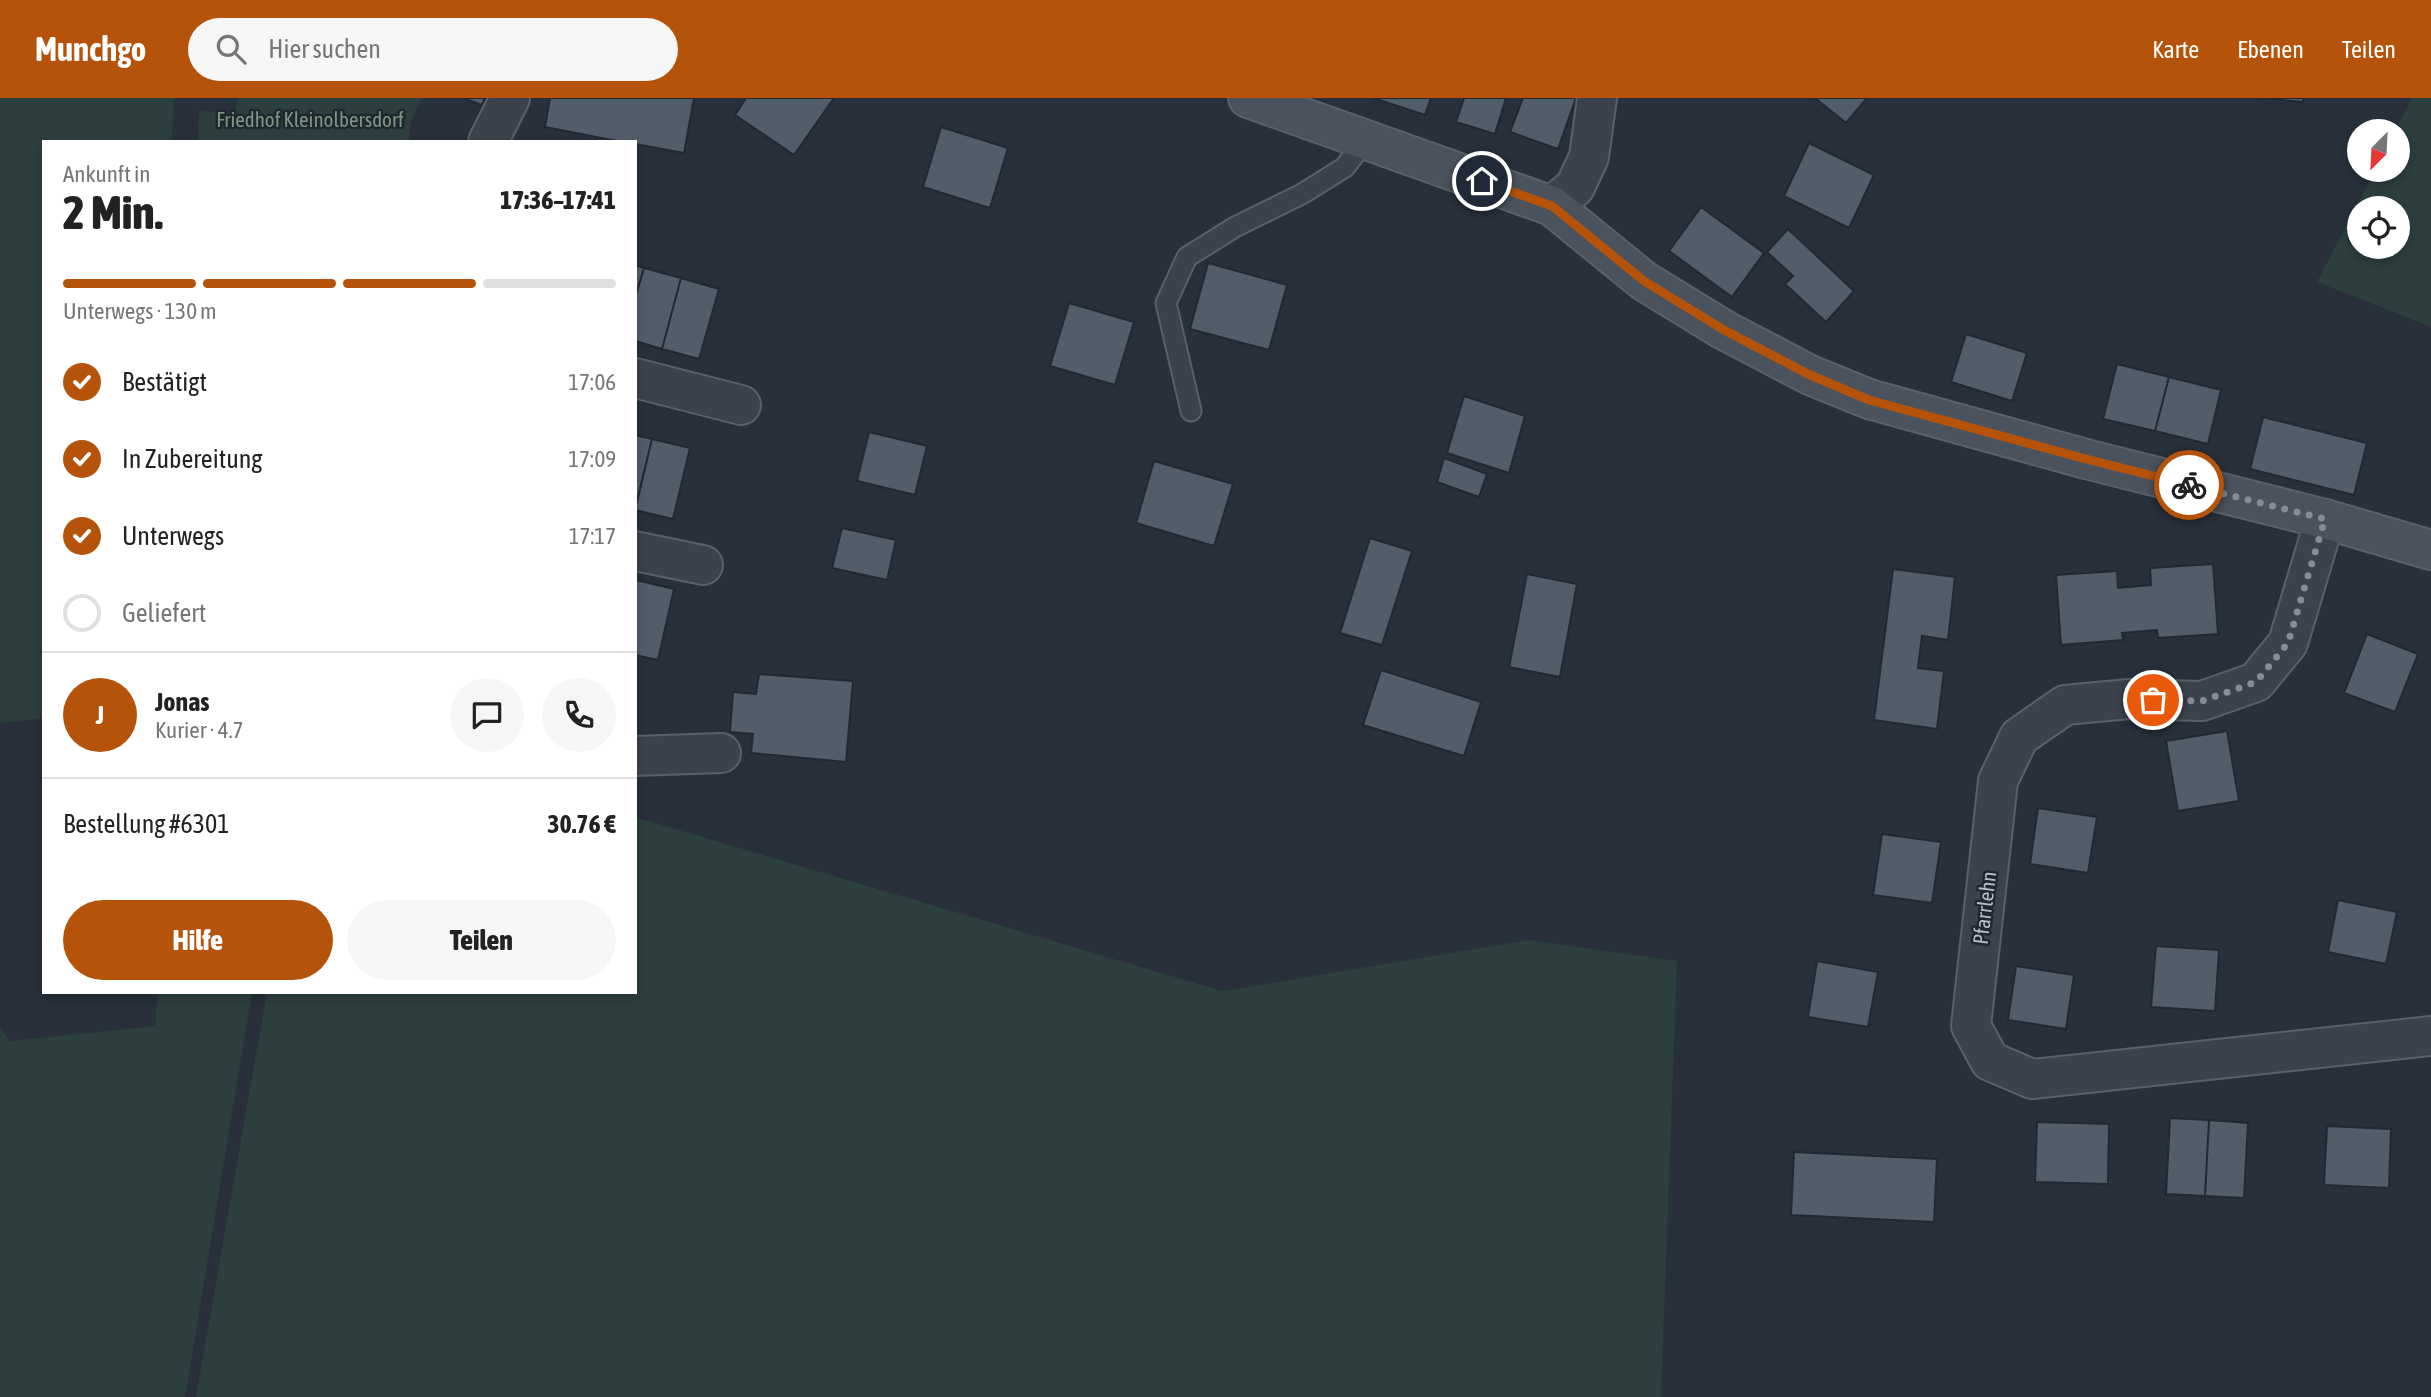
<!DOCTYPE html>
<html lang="de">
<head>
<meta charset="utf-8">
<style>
  :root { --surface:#fff; --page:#f6f6f6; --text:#222; --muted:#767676; --line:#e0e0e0; --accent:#b45309 }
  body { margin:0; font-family:"Asap Condensed",sans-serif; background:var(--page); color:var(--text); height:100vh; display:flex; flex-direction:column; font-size:26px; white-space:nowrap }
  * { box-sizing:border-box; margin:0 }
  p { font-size:23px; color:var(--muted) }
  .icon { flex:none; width:38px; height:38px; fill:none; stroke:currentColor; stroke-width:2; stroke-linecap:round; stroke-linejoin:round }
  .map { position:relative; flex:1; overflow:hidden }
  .side { position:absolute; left:42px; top:42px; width:595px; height:854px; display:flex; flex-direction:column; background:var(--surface); border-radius:0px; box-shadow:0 4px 10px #0003 }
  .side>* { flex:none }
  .needle { width:46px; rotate:204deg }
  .fabs { position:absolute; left:2347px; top:21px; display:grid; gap:14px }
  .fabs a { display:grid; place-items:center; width:63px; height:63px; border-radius:50%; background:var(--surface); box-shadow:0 4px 10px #0003; font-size:35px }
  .pin { position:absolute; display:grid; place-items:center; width:60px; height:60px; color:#fff; margin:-30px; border:4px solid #fff; border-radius:50%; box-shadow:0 2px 7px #0007 }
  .courier { position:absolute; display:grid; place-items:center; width:70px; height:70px; margin:-35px; border:5px solid #b45309; border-radius:50%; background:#fff; color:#222; box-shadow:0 2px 9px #0007 }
  .headline em { font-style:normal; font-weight:800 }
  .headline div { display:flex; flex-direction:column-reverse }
  .headline { display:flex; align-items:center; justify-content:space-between; height:119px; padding:0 21px }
  h1 { font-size:46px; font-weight:800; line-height:52px }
  .bar { display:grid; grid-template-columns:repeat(4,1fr); gap:10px 7px; align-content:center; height:84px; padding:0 21px }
  .bar i { height:9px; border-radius:5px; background:var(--line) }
  .bar .active { background:var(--accent) }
  .bar p { grid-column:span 4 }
  .line { display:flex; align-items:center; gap:18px; padding:0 21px; border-top:2px solid var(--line) }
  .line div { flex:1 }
  .round { display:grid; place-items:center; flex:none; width:74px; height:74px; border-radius:37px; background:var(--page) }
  ol { padding:0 21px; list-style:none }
  li { display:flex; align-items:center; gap:21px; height:77px }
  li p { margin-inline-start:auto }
  li .icon { padding:7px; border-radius:50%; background:var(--accent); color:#fff; stroke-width:4 }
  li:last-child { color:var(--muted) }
  li i { width:38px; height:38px; border:4px solid var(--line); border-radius:50% }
  .action { display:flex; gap:14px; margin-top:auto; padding:14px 21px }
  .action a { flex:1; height:80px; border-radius:42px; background:var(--accent); color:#fff; font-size:28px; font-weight:800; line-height:80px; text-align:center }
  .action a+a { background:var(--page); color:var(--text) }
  header { display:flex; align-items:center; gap:42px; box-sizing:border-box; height:98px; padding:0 35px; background:var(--accent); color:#fff }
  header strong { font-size:33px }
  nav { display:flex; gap:38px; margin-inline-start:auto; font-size:24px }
  .search { width:490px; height:63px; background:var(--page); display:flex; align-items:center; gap:18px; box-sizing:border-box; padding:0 24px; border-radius:38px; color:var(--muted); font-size:26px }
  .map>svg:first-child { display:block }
  .green { fill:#2c3e3e; fill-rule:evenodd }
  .building { fill:#535c69; stroke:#222933; stroke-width:2 }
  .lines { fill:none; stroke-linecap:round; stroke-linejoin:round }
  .lane-casing { stroke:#59606a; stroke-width:23 }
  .street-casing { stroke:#59606a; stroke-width:42 }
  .secondary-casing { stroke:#59606a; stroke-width:42 }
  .lane { stroke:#3b424c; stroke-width:19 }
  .street { stroke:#3b424c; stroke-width:38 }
  .secondary { stroke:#4a525e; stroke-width:38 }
  .done { stroke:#858c96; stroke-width:7; stroke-dasharray:0 12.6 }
  .route { stroke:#b45309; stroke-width:9 }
  .labels { text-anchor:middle; stroke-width:5; stroke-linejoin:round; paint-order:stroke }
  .park-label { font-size:21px; fill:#789a80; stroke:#202731 }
  .street-label { font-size:21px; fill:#b7bdc7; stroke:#202731 }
</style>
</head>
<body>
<header>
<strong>Munchgo</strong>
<div class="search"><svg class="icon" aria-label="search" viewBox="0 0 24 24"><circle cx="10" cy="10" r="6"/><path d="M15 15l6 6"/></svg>Hier suchen</div>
<nav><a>Karte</a><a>Ebenen</a><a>Teilen</a></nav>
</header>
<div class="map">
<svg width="2431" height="1299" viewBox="0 0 2431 1299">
  <rect width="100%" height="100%" fill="#27303b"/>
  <path class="green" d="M 0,0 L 174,0 L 172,44 L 44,44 L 44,620 L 0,625 Z
    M 238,0 L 422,0 L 411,23 L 409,44 L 198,44 L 199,13 L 235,15 Z
    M 2412,0 L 2431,0 L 2431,229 L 2317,184 L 2375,72 L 2398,72 L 2398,33 L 2395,33 ZM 2398,110 L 2398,149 L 2359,149 L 2359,110 Z
    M 635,719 L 1222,893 L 1528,842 L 1677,863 L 1661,1299 L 196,1299 L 267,894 L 635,894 Z
    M 158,894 L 252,894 L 185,1299 L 0,1299 L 0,930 L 10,943 L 155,928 Z"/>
  <path class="building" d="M 463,0 L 485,0 L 482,7 Z
    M 550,0 L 694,0 L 684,55 L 635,46 L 635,44 L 622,44 L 545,29 Z
    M 746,0 L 834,0 L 794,57 L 735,17 Z
    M 1373,0 L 1431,0 L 1425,17 Z
    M 1464,0 L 1506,0 L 1495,36 L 1456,24 Z
    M 1523,0 L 1576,0 L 1558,51 L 1510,34 Z
    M 1815,0 L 1867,0 L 1846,25 Z
    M 2260,0 L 2303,0 L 2303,4 Z
    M 941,29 L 1008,50 L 990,110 L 923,89 Z
    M 1809,45 L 1874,77 L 1849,130 L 1784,98 Z
    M 1701,109 L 1764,155 L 1732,199 L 1669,153 Z
    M 1788,131 L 1854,193 L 1826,224 L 1785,186 L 1793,178 L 1767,154 Z
    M 1208,165 L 1287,187 L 1269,252 L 1190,231 Z
    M 635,167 L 644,170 L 635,200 Z
    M 644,170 L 681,180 L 662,251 L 635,243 L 635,200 Z
    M 681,180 L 719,191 L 699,261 L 662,251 Z
    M 1069,205 L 1134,224 L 1115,287 L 1050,268 Z
    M 1966,236 L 2027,255 L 2012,303 L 1951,284 Z
    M 2117,266 L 2169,279 L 2155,333 L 2103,321 Z
    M 2169,279 L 2221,292 L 2208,346 L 2155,333 Z
    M 1464,298 L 1525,318 L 1509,375 L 1447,355 Z
    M 2263,319 L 2367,345 L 2354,397 L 2250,371 Z
    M 869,334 L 927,348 L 915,397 L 857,383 Z
    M 635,337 L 652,341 L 635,411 Z
    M 652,341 L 690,350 L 673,421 L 635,412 Z
    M 1444,360 L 1487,376 L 1479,399 L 1437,384 Z
    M 1154,363 L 1233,386 L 1214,448 L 1136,425 Z
    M 842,430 L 896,442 L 887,482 L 832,470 Z
    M 1370,440 L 1412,453 L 1382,547 L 1340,535 Z
    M 2213,466 L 2218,536 L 2158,540 L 2157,532 L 2122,535 L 2123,542 L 2061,547 L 2056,477 L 2117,473 L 2118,490 L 2151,487 L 2150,470 Z
    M 1893,471 L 1955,479 L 1948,542 L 1922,538 L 1918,570 L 1944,573 L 1937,631 L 1874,622 Z
    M 1527,476 L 1577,486 L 1560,579 L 1509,569 Z
    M 636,482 L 674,491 L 658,562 L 635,557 Z
    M 2367,536 L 2418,556 L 2395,614 L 2344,595 Z
    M 1381,572 L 1481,604 L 1464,658 L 1363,627 Z
    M 759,576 L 853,583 L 846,664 L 751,655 L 753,636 L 730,634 L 733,594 L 756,596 Z
    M 2227,633 L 2239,703 L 2178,713 L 2166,643 Z
    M 2038,710 L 2097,719 L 2088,775 L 2030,766 Z
    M 1882,736 L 1941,744 L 1932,805 L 1873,797 Z
    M 2338,802 L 2397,814 L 2386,866 L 2328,854 Z
    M 2156,848 L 2219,852 L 2215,913 L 2151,909 Z
    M 1817,863 L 1878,874 L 1868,929 L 1808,919 Z
    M 2016,868 L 2074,877 L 2066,931 L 2008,922 Z
    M 2170,1020 L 2209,1022 L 2205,1098 L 2166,1096 Z
    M 2209,1022 L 2248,1025 L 2244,1100 L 2205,1098 Z
    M 2037,1024 L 2109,1026 L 2108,1086 L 2035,1084 Z
    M 2327,1028 L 2391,1031 L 2389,1090 L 2324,1087 Z
    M 1794,1054 L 1937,1061 L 1934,1124 L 1791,1117 Z"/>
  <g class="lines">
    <defs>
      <path id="lane" d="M 1191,313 L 1166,205 L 1187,159 L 1235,129 L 1302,96 L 1345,69 L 1366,41"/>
      <path id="street" d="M 488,44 L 510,0
        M 1552,108 L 1575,89 L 1589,59 L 1597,0
        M 635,280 L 741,307
        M 2325,421 L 2288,545 L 2256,584 L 2202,603 L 2129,601 L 2065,607 L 2019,639 L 1998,683 L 1971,928 L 1990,963 L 2032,981 L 2431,938
        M 635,453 L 703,467
        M 635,658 L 721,655"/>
      <path id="secondary" d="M 1248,0 L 1552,108 L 1644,183 L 1724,232 L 1810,277 L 1869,301 L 2086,361 L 2325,421 L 2431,452"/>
    </defs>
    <use href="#lane" class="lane-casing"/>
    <use href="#street" class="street-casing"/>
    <use href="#secondary" class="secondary-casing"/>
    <use href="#lane" class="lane"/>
    <use href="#street" class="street"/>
    <use href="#secondary" class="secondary"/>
  </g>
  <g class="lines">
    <path class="done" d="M 2153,602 L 2202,603 L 2256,584 L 2288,545 L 2325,421 L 2189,387"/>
    <path class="route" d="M 1482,83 L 1552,108 L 1644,183 L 1724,232 L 1810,277 L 1869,302 L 2086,361 L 2189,387"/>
  </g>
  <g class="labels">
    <g class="park-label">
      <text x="310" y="29">Friedhof Kleinolbersdorf</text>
    </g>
    <g class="street-label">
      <text transform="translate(1985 810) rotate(-83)" y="7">Pfarrlehn</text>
    </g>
  </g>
</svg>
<div class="fabs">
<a><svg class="needle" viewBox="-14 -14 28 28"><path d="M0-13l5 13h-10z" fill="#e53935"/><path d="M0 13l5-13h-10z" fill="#767676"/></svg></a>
<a><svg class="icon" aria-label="locate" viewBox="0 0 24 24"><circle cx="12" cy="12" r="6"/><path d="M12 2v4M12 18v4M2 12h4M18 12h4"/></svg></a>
</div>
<div class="pin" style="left:2153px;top:602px;background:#ea580c"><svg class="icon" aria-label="bag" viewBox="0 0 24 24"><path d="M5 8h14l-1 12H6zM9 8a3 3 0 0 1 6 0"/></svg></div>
<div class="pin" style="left:1482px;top:83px;background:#1f2937"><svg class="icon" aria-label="home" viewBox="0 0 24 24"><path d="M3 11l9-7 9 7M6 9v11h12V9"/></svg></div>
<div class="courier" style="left:2189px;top:387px"><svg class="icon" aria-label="bike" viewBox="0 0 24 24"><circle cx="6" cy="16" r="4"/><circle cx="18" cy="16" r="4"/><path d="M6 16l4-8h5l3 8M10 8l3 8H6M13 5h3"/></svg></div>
<section class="side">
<div class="headline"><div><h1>2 Min.</h1><p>Ankunft in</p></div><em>17:36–17:41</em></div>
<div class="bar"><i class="active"></i><i class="active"></i><i class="active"></i><i></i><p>Unterwegs · 130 m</p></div>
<ol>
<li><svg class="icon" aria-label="check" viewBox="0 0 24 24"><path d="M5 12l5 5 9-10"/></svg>Bestätigt<p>17:06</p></li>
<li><svg class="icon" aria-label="check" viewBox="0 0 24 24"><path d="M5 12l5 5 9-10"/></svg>In Zubereitung<p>17:09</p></li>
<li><svg class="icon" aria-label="check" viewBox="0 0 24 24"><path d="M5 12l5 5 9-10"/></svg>Unterwegs<p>17:17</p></li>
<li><i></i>Geliefert</li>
</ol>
<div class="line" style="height:126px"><b class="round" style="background:var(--accent);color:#fff">J</b><div><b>Jonas</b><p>Kurier · 4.7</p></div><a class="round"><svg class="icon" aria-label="chat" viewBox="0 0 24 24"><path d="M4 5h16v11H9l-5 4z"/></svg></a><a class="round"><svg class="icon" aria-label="phone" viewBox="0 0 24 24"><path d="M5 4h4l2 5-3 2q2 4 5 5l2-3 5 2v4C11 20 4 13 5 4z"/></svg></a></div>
<div class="line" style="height:91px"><div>Bestellung #6301</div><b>30.76 €</b></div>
<div class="action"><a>Hilfe</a><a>Teilen</a></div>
</section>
</div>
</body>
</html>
